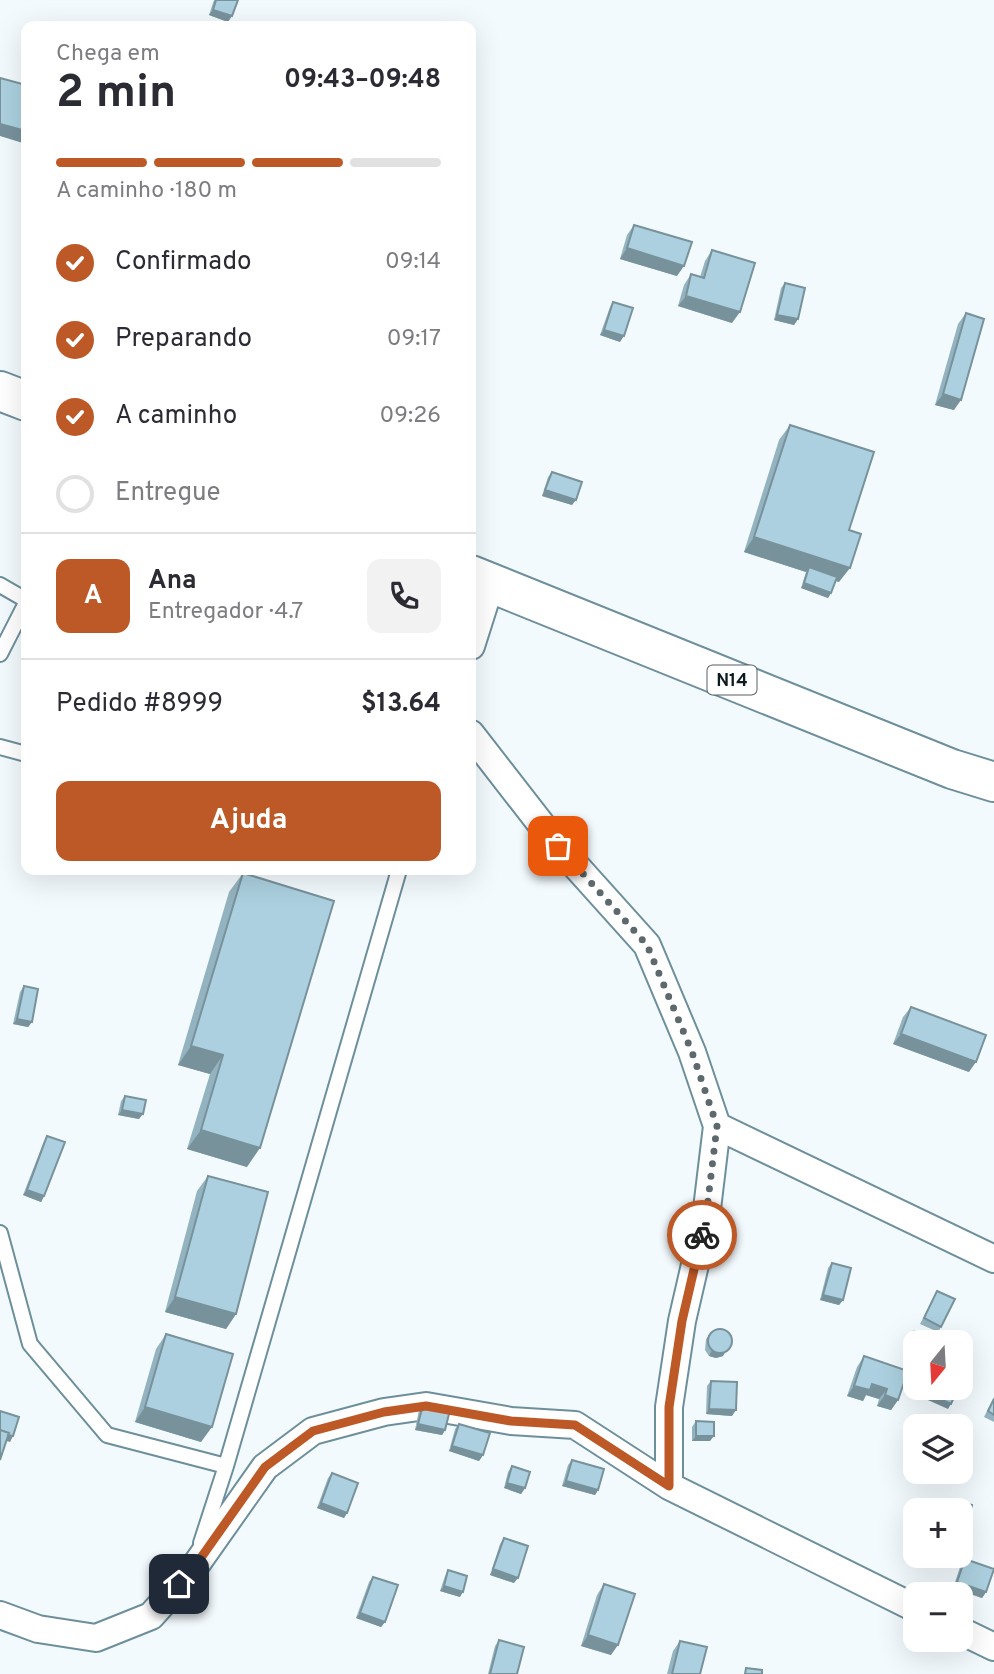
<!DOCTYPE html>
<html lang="pt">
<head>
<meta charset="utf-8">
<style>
  :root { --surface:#fff; --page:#f2f2f3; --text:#2b2b33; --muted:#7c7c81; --line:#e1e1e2; --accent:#bd5926 }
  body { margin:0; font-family:Overpass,sans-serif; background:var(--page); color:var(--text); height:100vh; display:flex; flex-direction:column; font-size:26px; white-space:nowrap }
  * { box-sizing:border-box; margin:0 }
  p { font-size:23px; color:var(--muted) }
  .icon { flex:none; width:38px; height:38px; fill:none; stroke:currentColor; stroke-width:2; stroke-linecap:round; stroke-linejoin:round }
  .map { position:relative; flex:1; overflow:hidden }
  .panel { position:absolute; left:21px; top:21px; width:455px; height:854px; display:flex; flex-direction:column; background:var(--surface); border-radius:14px; box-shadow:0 7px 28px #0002 }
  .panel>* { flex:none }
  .needle { width:46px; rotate:198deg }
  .fabs { position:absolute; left:903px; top:1330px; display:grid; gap:14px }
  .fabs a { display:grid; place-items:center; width:70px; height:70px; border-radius:14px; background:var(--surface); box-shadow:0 7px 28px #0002; font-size:35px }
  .pin { position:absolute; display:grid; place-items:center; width:60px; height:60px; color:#fff; margin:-30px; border-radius:14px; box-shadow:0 4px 10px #0006 }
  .courier { position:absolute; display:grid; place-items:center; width:70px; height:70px; margin:-35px; border:5px solid #bd5926; border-radius:50%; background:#fff; color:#222; box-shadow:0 2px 9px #0007 }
  .overview em { font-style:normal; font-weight:700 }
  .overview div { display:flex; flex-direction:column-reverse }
  .overview { display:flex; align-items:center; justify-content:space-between; height:119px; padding:0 35px }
  h1 { font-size:46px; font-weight:700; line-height:52px }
  .bar { display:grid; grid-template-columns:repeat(4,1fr); gap:10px 7px; align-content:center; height:84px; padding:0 35px }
  .bar i { height:9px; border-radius:5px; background:var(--line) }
  .bar .selected { background:var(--accent) }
  .bar p { grid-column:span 4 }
  .line { display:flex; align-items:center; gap:18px; padding:0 35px; border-top:2px solid var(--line) }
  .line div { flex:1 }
  .round { display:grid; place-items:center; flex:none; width:74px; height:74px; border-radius:14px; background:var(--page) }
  ol { padding:0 35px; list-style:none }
  li { display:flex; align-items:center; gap:21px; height:77px }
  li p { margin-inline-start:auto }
  li .icon { padding:7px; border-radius:50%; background:var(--accent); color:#fff; stroke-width:4 }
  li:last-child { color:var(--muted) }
  li i { width:38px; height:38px; border:4px solid var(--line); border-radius:50% }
  .button { display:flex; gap:14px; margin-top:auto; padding:14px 35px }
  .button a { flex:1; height:80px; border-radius:14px; background:var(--accent); color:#fff; font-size:28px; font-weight:700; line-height:80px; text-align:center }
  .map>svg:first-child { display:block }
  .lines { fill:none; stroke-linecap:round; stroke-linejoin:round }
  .lane-casing { stroke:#6d8f9c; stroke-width:18 }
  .street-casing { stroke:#6d8f9c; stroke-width:30 }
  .primary-casing { stroke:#6d8f9c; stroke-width:42 }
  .lane { stroke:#fff; stroke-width:14 }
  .street { stroke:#fff; stroke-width:26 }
  .primary { stroke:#fff; stroke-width:38 }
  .wall { fill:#94b3c0 }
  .shaded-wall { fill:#78929c }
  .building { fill:#acd0df; stroke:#78929c; stroke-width:2 }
  .done { stroke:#5e696d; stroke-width:7; stroke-dasharray:0 12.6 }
  .route { stroke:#bd5926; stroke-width:9 }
  .labels { text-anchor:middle; stroke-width:6; stroke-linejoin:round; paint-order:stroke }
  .shield { fill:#fff; stroke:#565f63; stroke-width:2 }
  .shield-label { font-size:18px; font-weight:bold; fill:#0d1b20 }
</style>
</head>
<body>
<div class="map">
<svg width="994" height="1674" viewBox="0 0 994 1674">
  <rect width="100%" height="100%" fill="#f3fafd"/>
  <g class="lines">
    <defs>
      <path id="lane" d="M 0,585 L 26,600
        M 0,654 L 26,603
        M 0,747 L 26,754
        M 0,1233 L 30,1344 L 107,1435 L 226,1466
        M 201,1543 L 226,1466 L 399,870"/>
      <path id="street" d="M 471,646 L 491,583
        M 717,1126 L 994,1259
        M 669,1486 L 915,1608
        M 0,1615 L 38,1629 L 96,1638 L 151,1616 L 193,1569 L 265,1467 L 313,1431 L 384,1412 L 426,1406 L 511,1421 L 575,1425 L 669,1486 L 669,1407 L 682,1321 L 706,1217 L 717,1126 L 692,1052 L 647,945 L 558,846 L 471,734
        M 961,1631 L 994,1647"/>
      <path id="primary" d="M 0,391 L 26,401
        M 471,575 L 952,769 L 994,782"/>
    </defs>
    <use href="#lane" class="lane-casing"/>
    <use href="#street" class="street-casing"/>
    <use href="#primary" class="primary-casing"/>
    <use href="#lane" class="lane"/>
    <use href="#street" class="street"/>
    <use href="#primary" class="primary"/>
  </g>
  <path class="wall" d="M 214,0 L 238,0 L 228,22 L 209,15 Z
    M 634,225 L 677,276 L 620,259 L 627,235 Z
    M 712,250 L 732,323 L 678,306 L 684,285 L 691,274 L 700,277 L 705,261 Z
    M 785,283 L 798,319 L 794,325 L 774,320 L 781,288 Z
    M 613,302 L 620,342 L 600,335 L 610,307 Z
    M 966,313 L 954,410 L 935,405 L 958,324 Z
    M 790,425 L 849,530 L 839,582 L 836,581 L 831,593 L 828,598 L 801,588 L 806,572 L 744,552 L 779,440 Z
    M 552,472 L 572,505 L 542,496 L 548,477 Z
    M 243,873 L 247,1167 L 187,1149 L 210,1074 L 178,1065 L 229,892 Z
    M 24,986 L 32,1022 L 28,1027 L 13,1024 L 20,992 Z
    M 911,1007 L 969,1072 L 893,1044 L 903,1017 Z
    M 125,1096 L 139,1119 L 118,1115 L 121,1101 Z
    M 47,1136 L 44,1196 L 41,1202 L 23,1195 L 44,1141 Z
    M 208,1176 L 236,1314 L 226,1329 L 165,1312 L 197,1191 Z
    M 832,1263 L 843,1300 L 839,1305 L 820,1300 L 828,1268 Z
    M 937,1291 L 941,1327 L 938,1332 L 920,1324 Z
    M 166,1334 L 201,1442 L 135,1422 L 156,1349 Z
    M 710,1334 L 723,1356 L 716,1358 L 709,1356 L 705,1350 L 706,1339 Z
    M 909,1335 L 915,1342 L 915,1360 L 908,1357 L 904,1351 L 903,1345 Z
    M 864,1356 L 898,1400 L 891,1410 L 877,1406 L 879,1399 L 866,1395 L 863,1401 L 847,1396 L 857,1367 Z
    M 711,1381 L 732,1416 L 706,1414 L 707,1386 Z
    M 994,1397 L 994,1422 L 984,1417 Z
    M 423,1405 L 445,1430 L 442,1435 L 415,1430 L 419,1410 Z
    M 696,1421 L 710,1441 L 692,1441 L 692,1427 Z
    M 459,1424 L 483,1455 L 479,1461 L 449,1451 L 455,1429 Z
    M 572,1460 L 598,1490 L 595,1495 L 562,1486 L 568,1465 Z
    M 512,1466 L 525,1488 L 521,1494 L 504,1488 L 508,1472 Z
    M 332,1473 L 347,1513 L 344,1518 L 317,1508 L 328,1478 Z
    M 504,1538 L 514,1583 L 490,1575 L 500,1544 Z
    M 965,1559 L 986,1592 L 982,1598 L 953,1588 L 961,1564 Z
    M 448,1570 L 460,1597 L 440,1591 L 445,1576 Z
    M 373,1577 L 385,1622 L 381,1627 L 356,1618 L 369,1582 Z
    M 604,1584 L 611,1655 L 581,1646 L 597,1595 Z
    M 499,1640 L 517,1674 L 488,1674 L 495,1646 Z
    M 680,1641 L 700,1674 L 667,1674 L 673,1651 Z"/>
  <path class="shaded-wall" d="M 213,10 L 232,16 L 228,22 L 209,15 Z
    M 0,124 L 26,131 L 26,144 L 0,136 Z
    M 627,248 L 684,266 L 677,276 L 620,259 Z
    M 686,296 L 740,312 L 732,323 L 678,306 Z
    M 777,315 L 798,319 L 794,325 L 774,320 Z
    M 604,330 L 624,336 L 620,342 L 600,335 Z
    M 943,394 L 961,400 L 954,410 L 935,405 Z
    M 545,490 L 576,500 L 572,505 L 542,496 Z
    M 754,537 L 850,568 L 839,582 L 808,572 L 809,567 L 806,572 L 744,552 Z
    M 804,583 L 831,593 L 828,598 L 801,588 Z
    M 17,1019 L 32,1022 L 28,1027 L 13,1024 Z
    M 901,1034 L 976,1062 L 969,1072 L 893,1044 Z
    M 191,1046 L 223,1055 L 210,1074 L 178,1065 Z
    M 122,1110 L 143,1114 L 139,1119 L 118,1115 Z
    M 201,1130 L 260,1148 L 247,1167 L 187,1149 Z
    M 27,1190 L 44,1196 L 41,1202 L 23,1195 Z
    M 823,1295 L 843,1300 L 839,1305 L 820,1300 Z
    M 175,1297 L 236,1314 L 226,1329 L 165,1312 Z
    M 712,1350 L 726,1351 L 723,1356 L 716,1358 L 709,1356 Z
    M 912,1352 L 915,1353 L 915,1360 L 908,1357 Z
    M 872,1384 L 887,1389 L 879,1399 L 866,1395 L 863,1401 L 847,1396 L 854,1386 Z
    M 925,1392 L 951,1404 L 948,1409 L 921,1397 Z
    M 885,1395 L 898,1400 L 891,1410 L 877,1406 Z
    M 145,1407 L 212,1427 L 201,1442 L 135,1422 Z
    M 709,1409 L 736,1410 L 732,1416 L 706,1414 Z
    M 418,1424 L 445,1430 L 442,1435 L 415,1430 Z
    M 0,1432 L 13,1436 L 10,1442 L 0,1439 Z
    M 696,1436 L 714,1436 L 710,1441 L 692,1441 Z
    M 452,1446 L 483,1455 L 479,1461 L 449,1451 Z
    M 566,1481 L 598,1490 L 595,1495 L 562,1486 Z
    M 507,1483 L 525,1488 L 521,1494 L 504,1488 Z
    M 321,1503 L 347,1513 L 344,1518 L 317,1508 Z
    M 493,1569 L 518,1578 L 514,1583 L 490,1575 Z
    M 957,1582 L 986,1592 L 982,1598 L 953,1588 Z
    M 444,1586 L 463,1592 L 460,1597 L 440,1591 Z
    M 360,1613 L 385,1622 L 381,1627 L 356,1618 Z
    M 588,1635 L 618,1645 L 611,1655 L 581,1646 Z"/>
  <path class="building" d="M 216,0 L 238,0 L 232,16 L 213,10 Z
    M 0,78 L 26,85 L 26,131 L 0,124 Z
    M 634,225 L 692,242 L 684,266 L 627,248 Z
    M 712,250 L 755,263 L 740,312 L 686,296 L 691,274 L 704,278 Z
    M 785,283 L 805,288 L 798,319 L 777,315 Z
    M 613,302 L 633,308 L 624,336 L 604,330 Z
    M 966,313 L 984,319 L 961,400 L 943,394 Z
    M 790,425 L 874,452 L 849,530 L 861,534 L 850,568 L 754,537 Z
    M 552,472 L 582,482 L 576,500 L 545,490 Z
    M 809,567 L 837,577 L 831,593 L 804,583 Z
    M 243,873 L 334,901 L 260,1148 L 201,1130 L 223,1055 L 191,1046 Z
    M 24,986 L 38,989 L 32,1022 L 17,1019 Z
    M 911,1007 L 986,1035 L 976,1062 L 901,1034 Z
    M 125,1096 L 146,1100 L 143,1114 L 122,1110 Z
    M 47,1136 L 65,1142 L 44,1196 L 27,1190 Z
    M 208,1176 L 268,1192 L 236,1314 L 175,1297 Z
    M 832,1263 L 851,1268 L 843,1300 L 823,1295 Z
    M 937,1291 L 955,1299 L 941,1327 L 924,1318 Z
    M708 1341a12 12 0 1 1 24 0a12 12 0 1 1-24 0Z
    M 914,1331 L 924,1331 L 931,1337 L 931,1342 L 915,1342 L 915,1353 L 912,1352 L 908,1346 L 907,1340 L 909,1335 Z
    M 166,1334 L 233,1354 L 212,1427 L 145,1407 Z
    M 864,1356 L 908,1371 L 898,1400 L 885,1395 L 887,1389 L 872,1384 L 870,1390 L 854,1386 Z
    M 711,1381 L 737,1382 L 736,1410 L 709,1409 Z
    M 926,1388 L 958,1388 L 951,1404 L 925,1392 Z
    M 994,1399 L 994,1415 L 988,1411 Z
    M 423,1405 L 450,1410 L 445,1430 L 418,1424 Z
    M 0,1411 L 19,1417 L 13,1436 L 8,1435 L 9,1433 L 0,1430 Z
    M 696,1421 L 714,1422 L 714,1436 L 696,1436 Z
    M 459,1424 L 490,1433 L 483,1455 L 452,1446 Z
    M 0,1430 L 9,1433 L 0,1460 Z
    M 572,1460 L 604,1469 L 598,1490 L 566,1481 Z
    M 512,1466 L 530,1472 L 525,1488 L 507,1483 Z
    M 332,1473 L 358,1483 L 347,1513 L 321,1503 Z
    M 951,1500 L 972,1505 L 964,1542 L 961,1542 L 961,1510 L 948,1510 Z
    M 504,1538 L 528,1546 L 518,1578 L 493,1569 Z
    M 965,1559 L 994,1569 L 986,1592 L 957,1582 Z
    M 448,1570 L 467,1576 L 463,1592 L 444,1586 Z
    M 373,1577 L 398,1585 L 385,1622 L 360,1613 Z
    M 604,1584 L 635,1594 L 618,1645 L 588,1635 Z
    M 499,1640 L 524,1647 L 517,1674 L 490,1674 Z
    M 680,1641 L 707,1647 L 700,1674 L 672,1674 Z
    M 746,1668 L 762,1670 L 762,1674 L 745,1674 Z"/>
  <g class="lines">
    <path class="done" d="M 558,846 L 647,945 L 692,1052 L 717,1126 L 706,1217 L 702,1235"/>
    <path class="route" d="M 179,1584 L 193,1569 L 265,1467 L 313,1431 L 384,1412 L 426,1406 L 511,1421 L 575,1425 L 669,1486 L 669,1407 L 682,1321 L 702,1235"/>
  </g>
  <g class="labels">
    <rect class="shield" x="707.5" y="665.5" width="49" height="29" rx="5"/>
    <g class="shield-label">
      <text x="732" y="686">N14</text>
    </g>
  </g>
</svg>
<div class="fabs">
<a><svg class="needle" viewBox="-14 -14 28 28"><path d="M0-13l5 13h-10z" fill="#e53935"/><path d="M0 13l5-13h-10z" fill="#7c7c81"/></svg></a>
<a><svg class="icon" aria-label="layers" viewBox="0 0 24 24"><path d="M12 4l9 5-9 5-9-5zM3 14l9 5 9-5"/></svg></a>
<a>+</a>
<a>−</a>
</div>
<div class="pin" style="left:558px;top:846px;background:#ea580c"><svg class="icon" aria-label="bag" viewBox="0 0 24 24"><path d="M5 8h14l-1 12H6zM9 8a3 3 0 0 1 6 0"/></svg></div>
<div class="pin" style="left:179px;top:1584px;background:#1f2937"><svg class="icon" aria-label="home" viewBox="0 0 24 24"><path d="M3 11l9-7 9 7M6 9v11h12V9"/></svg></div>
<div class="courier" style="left:702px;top:1235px"><svg class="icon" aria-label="bike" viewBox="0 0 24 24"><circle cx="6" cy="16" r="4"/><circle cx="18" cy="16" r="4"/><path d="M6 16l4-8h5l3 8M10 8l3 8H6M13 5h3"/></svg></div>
<section class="panel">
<div class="overview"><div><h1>2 min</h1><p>Chega em</p></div><em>09:43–09:48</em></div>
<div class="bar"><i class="selected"></i><i class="selected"></i><i class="selected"></i><i></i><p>A caminho · 180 m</p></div>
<ol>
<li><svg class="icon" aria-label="check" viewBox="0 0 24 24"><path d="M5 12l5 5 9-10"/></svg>Confirmado<p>09:14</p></li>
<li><svg class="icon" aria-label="check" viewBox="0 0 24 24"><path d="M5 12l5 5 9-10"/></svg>Preparando<p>09:17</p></li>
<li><svg class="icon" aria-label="check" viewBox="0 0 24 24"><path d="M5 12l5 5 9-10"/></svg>A caminho<p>09:26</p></li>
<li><i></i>Entregue</li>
</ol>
<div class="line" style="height:126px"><b class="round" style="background:var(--accent);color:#fff">A</b><div><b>Ana</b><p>Entregador · 4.7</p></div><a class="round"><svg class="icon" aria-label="phone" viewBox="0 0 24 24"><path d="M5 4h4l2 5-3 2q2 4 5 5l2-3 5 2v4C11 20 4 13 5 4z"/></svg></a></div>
<div class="line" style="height:91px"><div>Pedido #8999</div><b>$13.64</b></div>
<div class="button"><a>Ajuda</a></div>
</section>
</div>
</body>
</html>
